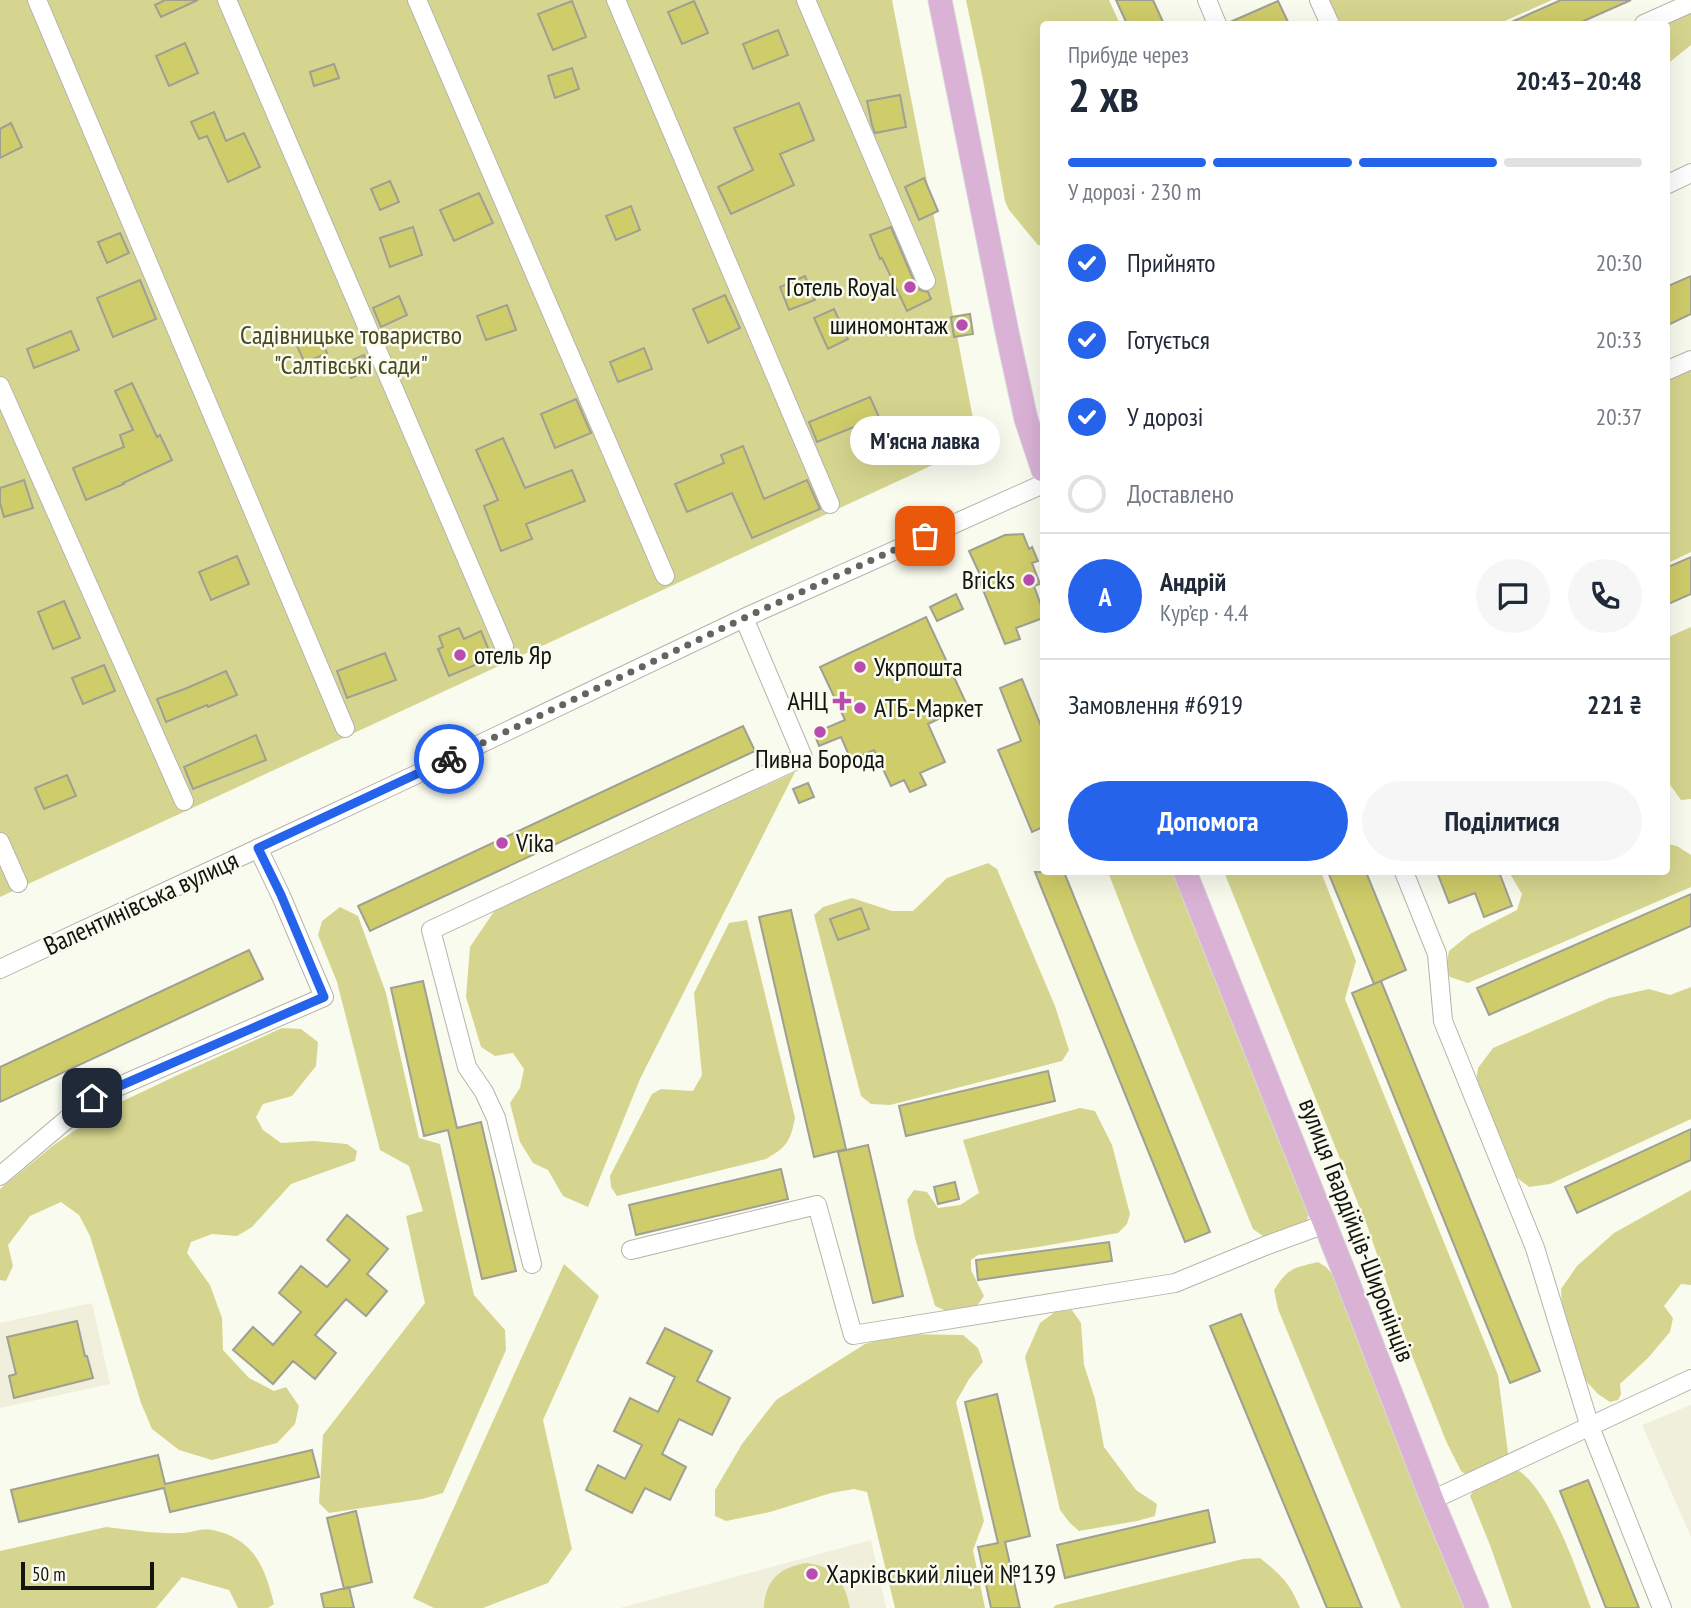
<!DOCTYPE html>
<html lang="uk">
<head>
<meta charset="utf-8">
<style>
  :root { --surface:#fff; --page:#f6f6f7; --text:#1f2937; --muted:#747a83; --line:#e0e1e3; --accent:#2563eb }
  body { margin:0; font-family:"PT Sans Narrow",sans-serif; background:var(--page); color:var(--text); height:100vh; display:flex; flex-direction:column; font-size:26px; white-space:nowrap }
  * { box-sizing:border-box; margin:0 }
  p { font-size:23px; color:var(--muted) }
  .icon { flex:none; width:38px; height:38px; fill:none; stroke:currentColor; stroke-width:2; stroke-linecap:round; stroke-linejoin:round }
  .map { position:relative; flex:1; overflow:hidden }
  .sheet { position:absolute; left:1040px; top:21px; width:630px; height:854px; display:flex; flex-direction:column; background:var(--surface); border-radius:7px; box-shadow:0 7px 28px #0002 }
  .sheet>* { flex:none }
  .scale { position:absolute; left:21px; bottom:18px; width:133px; box-sizing:border-box; padding-left:7px; border:4px solid #141410; border-top:0; font-size:19px; line-height:24px; white-space:nowrap; color:#141410; -webkit-text-stroke:5px #fafbef; paint-order:stroke }
  .pin { position:absolute; display:grid; place-items:center; width:60px; height:60px; color:#fff; margin:-30px; border-radius:14px; box-shadow:0 4px 10px #0006 }
  .courier { position:absolute; display:grid; place-items:center; width:70px; height:70px; margin:-35px; border:5px solid #2563eb; border-radius:50%; background:#fff; color:#222; box-shadow:0 2px 9px #0007 }
  .bubble { position:absolute; height:49px; border-radius:24px; background:var(--surface); box-shadow:0 7px 28px #0002; font-size:23px; font-weight:800; line-height:49px; text-align:center }
  .summary em { font-style:normal; font-weight:800 }
  .summary div { display:flex; flex-direction:column-reverse }
  .summary { display:flex; align-items:center; justify-content:space-between; height:119px; padding:0 28px }
  h1 { font-size:46px; font-weight:800; line-height:52px }
  .bar { display:grid; grid-template-columns:repeat(4,1fr); gap:10px 7px; align-content:center; height:84px; padding:0 28px }
  .bar i { height:9px; border-radius:5px; background:var(--line) }
  .bar .selected { background:var(--accent) }
  .bar p { grid-column:span 4 }
  .line { display:flex; align-items:center; gap:18px; padding:0 28px; border-top:2px solid var(--line) }
  .line div { flex:1 }
  .round { display:grid; place-items:center; flex:none; width:74px; height:74px; border-radius:37px; background:var(--page) }
  ol { padding:0 28px; list-style:none }
  li { display:flex; align-items:center; gap:21px; height:77px }
  li p { margin-inline-start:auto }
  li .icon { padding:7px; border-radius:50%; background:var(--accent); color:#fff; stroke-width:4 }
  li:last-child { color:var(--muted) }
  li i { width:38px; height:38px; border:4px solid var(--line); border-radius:50% }
  .cta { display:flex; gap:14px; margin-top:auto; padding:14px 28px }
  .cta a { flex:1; height:80px; border-radius:42px; background:var(--accent); color:#fff; font-size:28px; font-weight:800; line-height:80px; text-align:center }
  .cta a+a { background:var(--page); color:var(--text) }
  .map>svg:first-child { display:block }
  .built { fill:#efefdc }
  .green { fill:#d6d58f }
  .building { fill:#cfcc6a; stroke:#9f9f94; stroke-width:2 }
  .lines { fill:none; stroke-linecap:round; stroke-linejoin:round }
  .minor-casing { stroke:#b4b4aa; stroke-width:20 }
  .major-casing { stroke:#d9d9d9; stroke-width:25 }
  .minor { stroke:#fff; stroke-width:18 }
  .major { stroke:#dab2d6; stroke-width:23 }
  .done { stroke:#64655e; stroke-width:7; stroke-dasharray:0 12.6 }
  .route { stroke:#2563eb; stroke-width:9 }
  .poi-dot { fill:#b84daf; stroke:#fafbef; stroke-width:2.5 }
  .labels { text-anchor:middle; stroke-width:5; stroke-linejoin:round; paint-order:stroke }
  .poi-label { font-size:26px; fill:#141410; stroke:#fafbef; text-anchor:start }
  .park-label { font-size:26px; fill:#49481f; stroke:#fafbef }
  .street-label { font-size:26px; fill:#141410; stroke:#fafbef }
</style>
</head>
<body>
<div class="map">
<svg width="1691" height="1608" viewBox="0 0 1691 1608">
  <rect width="100%" height="100%" fill="#fafbef"/>
  <path class="built" d="M 92,1303 L 110,1384 L 0,1408 L 0,1323 Z
    M 1691,1405 L 1691,1537 L 1642,1425 Z
    M 871,1540 L 886,1608 L 620,1608 Z"/>
  <path class="green" d="M 0,0 L 892,0 L 978,444 L 0,897 Z
    M 966,0 L 1109,0 L 1120,24 L 1043,24 L 1043,245 L 1038,245 L 1009,210 L 1005,201 L 983,80 Z
    M 1326,0 L 1552,0 L 1498,24 L 1339,24 Z
    M 1691,8 L 1691,45 L 1666,65 L 1666,24 L 1658,24 Z
    M 1691,368 L 1691,552 L 1666,564 L 1666,379 Z
    M 1691,627 L 1691,799 L 1681,800 L 1666,779 L 1666,638 Z
    M 795,772 L 640,1079 L 588,1207 L 563,1196 L 548,1170 L 533,1163 L 520,1142 L 510,1103 L 520,1088 L 524,1069 L 513,1053 L 495,1056 L 481,1047 L 466,997 L 470,947 L 495,910 Z
    M 1668,844 L 1677,846 L 1691,855 L 1691,887 L 1468,983 L 1450,977 L 1446,968 L 1449,951 L 1470,934 L 1517,910 L 1522,894 L 1509,872 L 1666,872 L 1666,845 Z
    M 988,863 L 997,869 L 1055,1006 L 1069,1050 L 1062,1061 L 890,1105 L 871,1104 L 861,1096 L 814,915 L 823,907 L 852,898 L 892,911 L 913,911 L 947,878 Z
    M 1108,872 L 1178,872 L 1309,1208 L 1307,1222 L 1266,1238 L 1253,1229 L 1134,939 Z
    M 1224,872 L 1321,872 L 1356,961 L 1345,999 L 1498,1375 L 1508,1453 L 1503,1460 L 1468,1476 L 1461,1471 L 1446,1441 L 1409,1348 L 1368,1228 Z
    M 340,907 L 358,916 L 386,993 L 419,1138 L 440,1144 L 474,1295 L 505,1330 L 506,1350 L 443,1493 L 422,1499 L 329,1513 L 319,1503 L 323,1435 L 425,1303 L 406,1216 L 423,1211 L 409,1166 L 380,1150 L 337,982 L 318,935 L 322,921 Z
    M 747,920 L 795,1118 C 790,1142 787,1147 766,1159 L 617,1196 L 611,1187 L 610,1176 L 652,1094 L 661,1089 L 693,1091 L 702,1075 L 694,993 L 729,923 Z
    M 1691,987 L 1691,1119 L 1550,1184 L 1529,1187 L 1515,1176 L 1476,1081 L 1478,1068 L 1493,1048 L 1609,998 L 1649,989 L 1670,995 Z
    M 282,1028 L 301,1029 L 318,1042 L 316,1066 L 292,1096 L 263,1104 L 256,1117 L 263,1130 L 281,1143 L 314,1141 L 347,1144 L 357,1151 L 355,1161 L 291,1184 L 252,1227 L 237,1236 L 212,1234 L 191,1242 L 187,1253 L 210,1285 L 222,1318 L 223,1350 L 249,1378 L 274,1391 L 286,1387 L 299,1406 L 295,1424 L 277,1443 L 212,1460 L 179,1450 L 152,1429 L 141,1403 L 90,1236 L 79,1215 L 61,1202 L 30,1216 L 8,1245 L 13,1266 L 6,1281 L 0,1280 L 0,1189 L 55,1144 L 108,1108 L 180,1074 Z
    M 1080,1108 L 1095,1111 L 1112,1145 L 1130,1214 L 1127,1224 L 1118,1233 L 1038,1247 L 978,1255 L 971,1260 L 971,1270 L 984,1296 L 974,1310 L 946,1311 L 935,1306 L 915,1238 L 907,1200 L 914,1190 L 927,1192 L 938,1208 L 960,1205 L 979,1193 L 963,1140 Z
    M 1691,1190 L 1691,1285 L 1681,1284 L 1664,1306 L 1673,1318 L 1670,1332 L 1648,1358 L 1620,1384 L 1621,1394 L 1618,1400 L 1610,1402 L 1598,1394 L 1583,1378 L 1562,1313 L 1561,1289 L 1577,1266 L 1614,1233 Z
    M 1318,1262 L 1326,1267 L 1339,1282 L 1473,1608 L 1401,1608 L 1278,1309 L 1274,1290 C 1288,1268 1293,1268 1318,1262 Z
    M 564,1264 L 599,1296 L 543,1420 L 572,1549 L 548,1583 L 483,1608 L 434,1608 L 413,1598 Z
    M 1072,1310 L 1081,1323 L 1084,1365 L 1095,1399 L 1104,1447 L 1136,1490 L 1157,1504 L 1155,1516 L 1137,1521 L 1079,1531 L 1070,1523 L 1060,1510 L 1025,1357 L 1040,1323 L 1055,1312 Z
    M 901,1334 L 963,1335 L 978,1348 L 983,1362 L 969,1379 L 956,1402 L 984,1521 L 973,1550 L 985,1608 L 895,1608 L 867,1492 L 854,1489 L 831,1493 L 770,1512 L 726,1521 L 715,1516 L 715,1490 L 742,1444 L 776,1400 L 865,1344 Z
    M 1512,1467 C 1548,1482 1577,1572 1591,1608 L 1512,1608 L 1490,1545 L 1470,1496 L 1477,1484 Z
    M 106,1527 C 131,1530 156,1534 181,1533 C 191,1533 203,1527 213,1530 C 254,1539 265,1567 274,1604 L 268,1608 L 238,1608 L 229,1590 L 182,1577 L 156,1608 L 0,1608 L 0,1551 Z
    M 1260,1558 C 1281,1575 1290,1583 1300,1608 L 1053,1608 L 1056,1605 L 1243,1559 Z
    M 807,1563 C 835,1566 845,1583 850,1608 L 764,1608 C 765,1580 780,1567 807,1563 Z"/>
  <path class="building" d="M 165,0 L 198,0 L 161,17 L 155,5 Z
    M 1116,0 L 1153,0 L 1164,24 L 1127,24 Z
    M 1561,0 L 1631,0 L 1577,24 L 1507,24 Z
    M 572,1 L 586,37 L 553,50 L 538,14 Z
    M 694,1 L 708,33 L 682,44 L 668,12 Z
    M 1278,1 L 1289,24 L 1228,24 L 1228,23 Z
    M 778,30 L 788,55 L 753,69 L 743,44 Z
    M 185,43 L 198,73 L 169,86 L 156,56 Z
    M 334,64 L 339,78 L 314,86 L 310,72 Z
    M 572,68 L 579,89 L 555,98 L 548,76 Z
    M 900,95 L 906,127 L 875,133 L 872,125 L 867,101 Z
    M 799,103 L 814,140 L 780,154 L 794,185 L 731,214 L 718,187 L 753,170 L 734,128 Z
    M 214,112 L 226,141 L 244,133 L 260,167 L 228,182 L 207,136 L 199,139 L 191,122 Z
    M 11,123 L 22,147 L 0,158 L 0,129 Z
    M 924,178 L 938,211 L 919,220 L 905,187 Z
    M 390,181 L 399,202 L 380,210 L 371,189 Z
    M 479,193 L 493,223 L 454,241 L 440,210 Z
    M 631,206 L 640,230 L 616,240 L 606,216 Z
    M 413,227 L 422,255 L 390,267 L 380,238 Z
    M 891,227 L 916,286 L 920,290 L 928,292 L 931,299 L 907,311 L 882,258 L 880,259 L 870,235 Z
    M 120,233 L 129,253 L 107,263 L 98,242 Z
    M 805,276 L 815,300 L 789,310 L 780,287 Z
    M 1691,276 L 1691,314 L 1666,326 L 1666,287 Z
    M 140,280 L 156,319 L 113,337 L 97,298 Z
    M 725,295 L 740,328 L 708,343 L 693,309 Z
    M 399,296 L 407,315 L 381,327 L 373,308 Z
    M 507,305 L 516,330 L 486,340 L 477,316 Z
    M 834,309 L 848,339 L 828,349 L 814,318 Z
    M 970,314 L 973,334 L 954,337 L 951,317 Z
    M 71,331 L 79,350 L 34,368 L 27,349 Z
    M 319,334 L 327,353 L 305,363 L 296,344 Z
    M 644,348 L 652,369 L 618,382 L 610,362 Z
    M 364,355 L 370,370 L 351,378 L 345,363 Z
    M 132,383 L 157,437 L 160,435 L 172,460 L 123,483 L 124,484 L 86,500 L 73,468 L 124,447 L 120,435 L 133,430 L 115,391 Z
    M 870,397 L 879,417 L 817,442 L 809,422 Z
    M 576,399 L 591,433 L 555,448 L 541,414 Z
    M 503,438 L 525,488 L 572,470 L 585,501 L 526,524 L 532,539 L 501,551 L 484,506 L 498,500 L 476,450 Z
    M 743,446 L 764,499 L 807,480 L 820,509 L 752,538 L 732,493 L 687,512 L 675,484 L 724,463 L 721,455 Z
    M 24,480 L 33,508 L 4,517 L 0,503 L 0,488 Z
    M 1023,534 L 1029,549 L 1032,547 L 1038,561 L 1032,563 L 1040,584 L 1034,586 L 1043,611 L 1043,618 L 1016,628 L 1020,639 L 1005,644 L 979,580 L 982,579 L 969,551 L 1005,535 Z
    M 237,556 L 249,584 L 211,600 L 199,572 Z
    M 1691,557 L 1691,594 L 1666,605 L 1666,568 Z
    M 956,594 L 963,609 L 937,621 L 930,607 Z
    M 64,601 L 80,638 L 53,649 L 38,612 Z
    M 926,617 L 967,705 L 928,724 L 945,762 L 920,773 L 926,785 L 910,792 L 904,780 L 891,786 L 874,750 L 851,760 L 841,737 L 819,746 L 814,733 L 845,720 L 820,667 Z
    M 459,628 L 464,639 L 481,631 L 492,658 L 449,676 L 438,649 L 443,647 L 439,636 Z
    M 385,653 L 396,680 L 347,698 L 337,671 Z
    M 104,665 L 115,691 L 83,704 L 72,678 Z
    M 226,671 L 237,695 L 208,707 L 207,705 L 166,722 L 157,699 L 187,688 Z
    M 1022,679 L 1043,731 L 1043,827 L 1032,832 L 998,750 L 1021,741 L 1000,688 Z
    M 743,726 L 755,751 L 370,931 L 358,906 Z
    M 256,735 L 266,760 L 193,789 L 184,767 Z
    M 67,775 L 76,796 L 44,809 L 35,788 Z
    M 808,783 L 814,797 L 799,803 L 793,789 Z
    M 1035,872 L 1064,872 L 1210,1232 L 1185,1242 Z
    M 1328,872 L 1366,872 L 1406,970 L 1374,984 Z
    M 1437,872 L 1499,872 L 1512,906 L 1484,917 L 1475,893 L 1449,903 Z
    M 1691,894 L 1691,926 L 1489,1015 L 1477,988 Z
    M 861,908 L 869,929 L 838,940 L 830,919 Z
    M 791,910 L 846,1149 L 814,1157 L 759,917 Z
    M 249,950 L 263,979 L 0,1102 L 0,1067 Z
    M 423,981 L 457,1128 L 481,1122 L 516,1271 L 482,1279 L 448,1130 L 424,1136 L 391,988 Z
    M 1381,981 L 1540,1371 L 1510,1383 L 1352,993 Z
    M 1048,1071 L 1055,1101 L 906,1136 L 899,1106 Z
    M 1691,1129 L 1691,1160 L 1577,1213 L 1565,1187 Z
    M 868,1145 L 903,1296 L 873,1303 L 838,1152 Z
    M 781,1169 L 788,1199 L 636,1235 L 629,1205 Z
    M 955,1182 L 959,1199 L 938,1204 L 934,1187 Z
    M 347,1215 L 388,1249 L 367,1274 L 387,1291 L 366,1316 L 346,1299 L 315,1335 L 336,1353 L 315,1379 L 293,1361 L 273,1384 L 233,1350 L 253,1327 L 273,1345 L 301,1312 L 279,1293 L 301,1266 L 327,1287 L 350,1260 L 327,1240 Z
    M 1109,1242 L 1112,1261 L 978,1280 L 976,1260 Z
    M 1241,1314 L 1362,1608 L 1327,1608 L 1220,1350 L 1210,1326 Z
    M 77,1321 L 85,1356 L 87,1356 L 93,1378 L 14,1398 L 9,1376 L 16,1374 L 7,1337 Z
    M 665,1328 L 712,1351 L 697,1381 L 730,1398 L 712,1435 L 679,1419 L 662,1454 L 686,1467 L 670,1500 L 645,1488 L 632,1513 L 586,1490 L 598,1465 L 625,1479 L 642,1445 L 614,1431 L 630,1398 L 658,1412 L 675,1377 L 647,1363 Z
    M 997,1394 L 1030,1536 L 1005,1542 L 1020,1608 L 991,1608 L 978,1547 L 998,1543 L 965,1402 Z
    M 312,1450 L 319,1477 L 170,1512 L 164,1488 L 19,1522 L 11,1490 L 158,1455 L 165,1484 Z
    M 1588,1480 L 1620,1560 L 1639,1608 L 1606,1608 L 1560,1491 Z
    M 1208,1510 L 1215,1542 L 1065,1578 L 1057,1545 Z
    M 356,1511 L 372,1582 L 344,1589 L 327,1518 Z
    M 349,1587 L 354,1608 L 324,1608 L 321,1594 Z"/>
  <g class="lines">
    <defs>
      <path id="minor" d="M 37,0 L 345,728
        M 227,0 L 504,646
        M 417,0 L 665,576
        M 616,0 L 830,504
        M 806,0 L 926,281
        M 1207,0 L 1217,24
        M 1319,0 L 1330,24
        M 1644,24 L 1691,3
        M 1666,185 L 1691,173
        M 1666,371 L 1691,360
        M 0,386 L 184,801
        M 0,842 L 18,883
        M 1404,872 L 1437,954 L 1443,1021 L 1535,1248 L 1590,1427 L 1662,1608
        M 0,969 L 411,777 L 744,618 L 1043,484
        M 0,1176 L 92,1098 L 324,997 L 281,896 L 258,848
        M 631,1250 L 817,1205 L 853,1335 L 1175,1283 L 1265,1246 L 1325,1224
        M 532,1264 L 496,1118 L 484,1092 L 467,1067 L 431,930 L 803,757 L 744,618
        M 1432,1500 L 1691,1379"/>
      <path id="major" d="M 940,0 L 1007,332 L 1026,419 L 1043,470
        M 1185,872 L 1342,1267 L 1432,1500 L 1477,1608"/>
    </defs>
    <use href="#minor" class="minor-casing"/>
    <use href="#major" class="major-casing"/>
    <use href="#minor" class="minor"/>
    <use href="#major" class="major"/>
  </g>
  <g class="lines">
    <path class="done" d="M 449,759 L 744,618 L 925,536"/>
    <path class="route" d="M 92,1098 L 324,997 L 281,895 L 258,848 L 449,759"/>
  </g>
  <g class="poi-dot">
    <circle cx="910" cy="287" r="7"/>
    <circle cx="962" cy="325" r="7"/>
    <circle cx="1029" cy="580" r="7"/>
    <circle cx="460" cy="655" r="7"/>
    <circle cx="860" cy="667" r="7"/>
    <path d="M838.5 690.5h7v7h7v7h-7v7h-7v-7h-7v-7h7z"/>
    <circle cx="860" cy="708" r="7"/>
    <circle cx="820" cy="732" r="7"/>
    <circle cx="502" cy="843" r="7"/>
    <circle cx="812" cy="1574" r="7"/>
  </g>
  <g class="labels">
    <g class="poi-label">
      <text x="896" y="296" text-anchor="end">Готель Royal</text>
      <text x="948" y="334" text-anchor="end">шиномонтаж</text>
      <text x="1015" y="589" text-anchor="end">Bricks</text>
      <text x="474" y="664">отель Яр</text>
      <text x="874" y="676">Укрпошта</text>
      <text x="828" y="710" text-anchor="end">АНЦ</text>
      <text x="874" y="717">АТБ-Маркет</text>
      <text x="820" y="768" text-anchor="middle">Пивна Борода</text>
      <text x="516" y="852">Vika</text>
      <text x="826" y="1583">Харківський ліцей №139</text>
    </g>
    <g class="park-label">
      <text x="351" y="344">Садівницьке товариство<tspan x="351" dy="30">"Салтівські сади"</tspan></text>
    </g>
    <g class="street-label">
      <text transform="translate(141 903) rotate(-25)" y="9">Валентинівська вулиця</text>
      <text transform="translate(1357 1230) rotate(69)" y="9">вулиця Гвардійців-Широнінців</text>
    </g>
  </g>
</svg>
<div class="scale">50 m</div>
<div class="pin" style="left:925px;top:536px;background:#ea580c"><svg class="icon" aria-label="bag" viewBox="0 0 24 24"><path d="M5 8h14l-1 12H6zM9 8a3 3 0 0 1 6 0"/></svg></div>
<div class="pin" style="left:92px;top:1098px;background:#1f2937"><svg class="icon" aria-label="home" viewBox="0 0 24 24"><path d="M3 11l9-7 9 7M6 9v11h12V9"/></svg></div>
<div class="courier" style="left:449px;top:759px"><svg class="icon" aria-label="bike" viewBox="0 0 24 24"><circle cx="6" cy="16" r="4"/><circle cx="18" cy="16" r="4"/><path d="M6 16l4-8h5l3 8M10 8l3 8H6M13 5h3"/></svg></div>
<div class="bubble" style="left:850px;top:416px;width:150px">М'ясна лавка</div>
<section class="sheet">
<div class="summary"><div><h1>2 хв</h1><p>Прибуде через</p></div><em>20:43–20:48</em></div>
<div class="bar"><i class="selected"></i><i class="selected"></i><i class="selected"></i><i></i><p>У дорозі · 230 m</p></div>
<ol>
<li><svg class="icon" aria-label="check" viewBox="0 0 24 24"><path d="M5 12l5 5 9-10"/></svg>Прийнято<p>20:30</p></li>
<li><svg class="icon" aria-label="check" viewBox="0 0 24 24"><path d="M5 12l5 5 9-10"/></svg>Готується<p>20:33</p></li>
<li><svg class="icon" aria-label="check" viewBox="0 0 24 24"><path d="M5 12l5 5 9-10"/></svg>У дорозі<p>20:37</p></li>
<li><i></i>Доставлено</li>
</ol>
<div class="line" style="height:126px"><b class="round" style="background:var(--accent);color:#fff">А</b><div><b>Андрій</b><p>Кур’єр · 4.4</p></div><a class="round"><svg class="icon" aria-label="chat" viewBox="0 0 24 24"><path d="M4 5h16v11H9l-5 4z"/></svg></a><a class="round"><svg class="icon" aria-label="phone" viewBox="0 0 24 24"><path d="M5 4h4l2 5-3 2q2 4 5 5l2-3 5 2v4C11 20 4 13 5 4z"/></svg></a></div>
<div class="line" style="height:91px"><div>Замовлення #6919</div><b>221 ₴</b></div>
<div class="cta"><a>Допомога</a><a>Поділитися</a></div>
</section>
</div>
</body>
</html>
